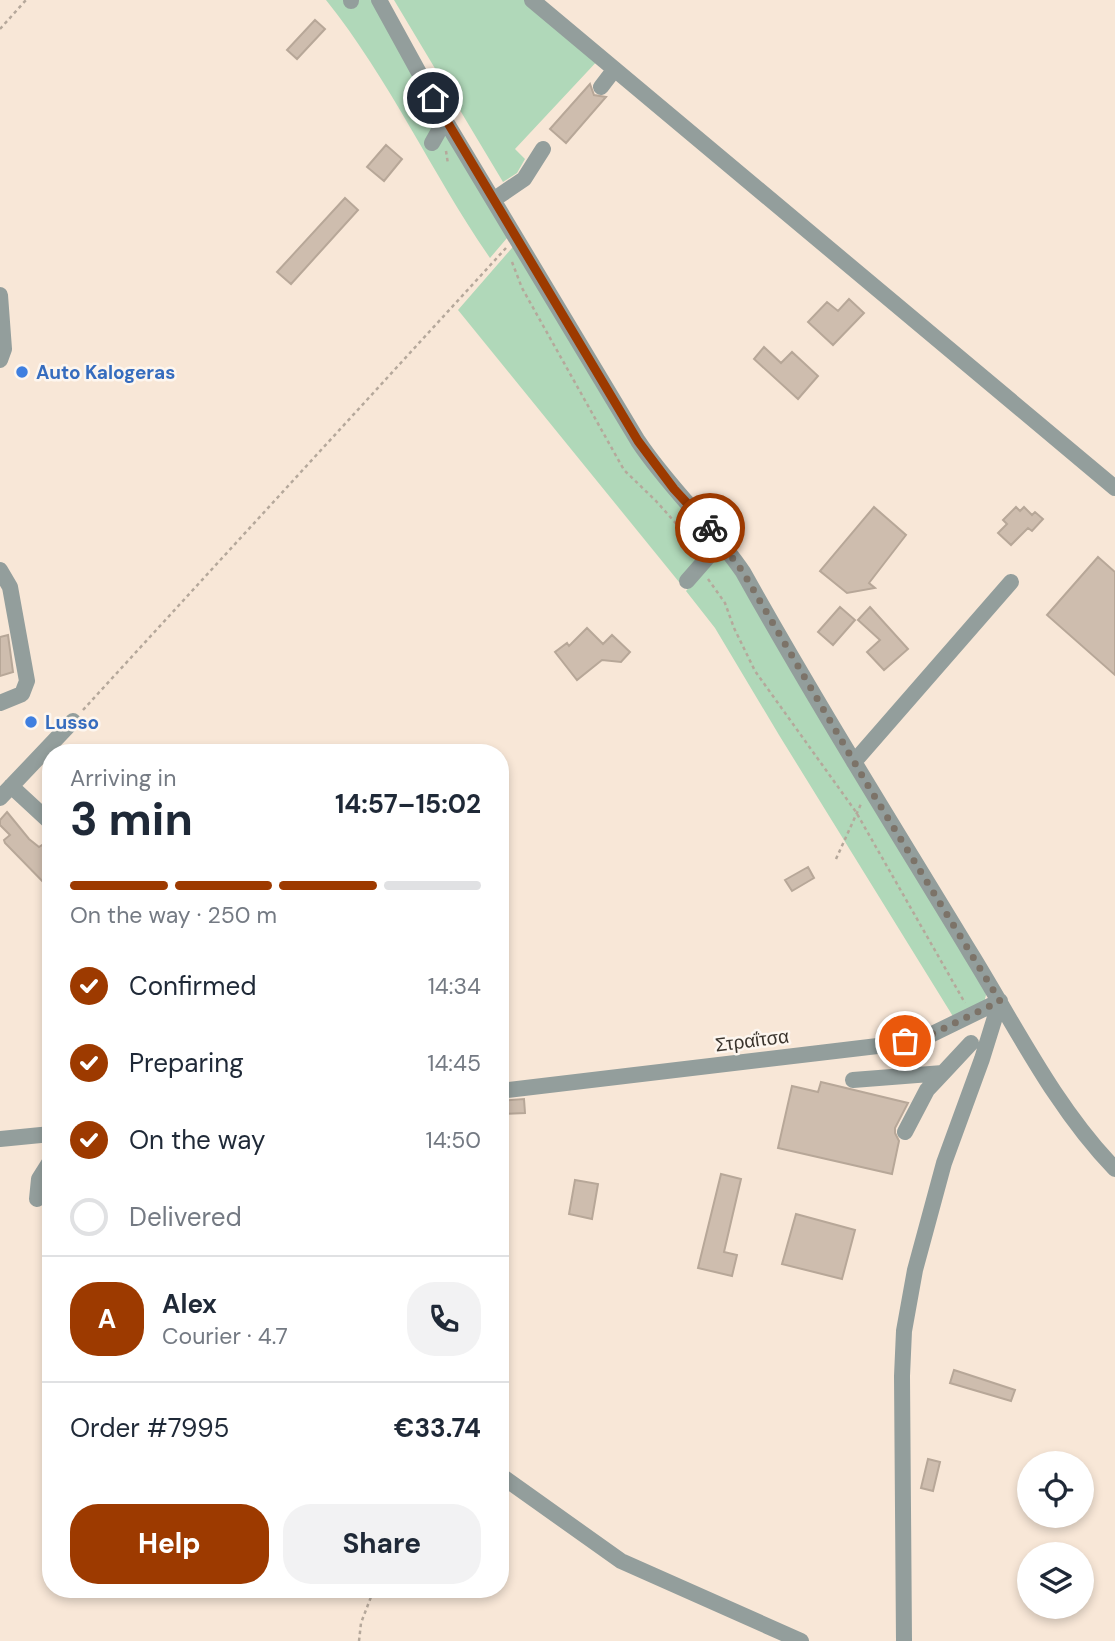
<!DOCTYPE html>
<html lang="en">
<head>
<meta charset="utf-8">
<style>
  :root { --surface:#fff; --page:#f2f2f3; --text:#1f2937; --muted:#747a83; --line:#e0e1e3; --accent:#9d3a00 }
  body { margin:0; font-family:"DM Sans",sans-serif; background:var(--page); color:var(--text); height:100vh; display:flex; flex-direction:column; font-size:26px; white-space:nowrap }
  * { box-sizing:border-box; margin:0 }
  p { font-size:23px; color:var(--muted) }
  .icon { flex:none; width:38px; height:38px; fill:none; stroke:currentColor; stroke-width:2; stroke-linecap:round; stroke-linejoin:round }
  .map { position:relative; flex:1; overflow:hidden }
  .drawer { position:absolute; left:42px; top:744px; width:467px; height:854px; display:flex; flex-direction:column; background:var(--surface); border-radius:28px; box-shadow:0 4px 10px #0003 }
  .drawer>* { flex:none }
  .tools { position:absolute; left:1017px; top:1451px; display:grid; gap:14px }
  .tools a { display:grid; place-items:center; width:77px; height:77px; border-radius:50%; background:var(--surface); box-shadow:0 4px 10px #0003; font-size:35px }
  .pin { position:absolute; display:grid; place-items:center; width:60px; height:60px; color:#fff; margin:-30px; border:4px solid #fff; border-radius:50%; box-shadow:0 2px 7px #0007 }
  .courier { position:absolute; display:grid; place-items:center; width:70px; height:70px; margin:-35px; border:5px solid #9d3a00; border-radius:50%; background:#fff; color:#222; box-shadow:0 2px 9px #0007 }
  .summary em { font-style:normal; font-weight:700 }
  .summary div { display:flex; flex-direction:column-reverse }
  .summary { display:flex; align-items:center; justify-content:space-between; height:119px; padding:0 28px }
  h1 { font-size:46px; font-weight:700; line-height:52px }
  .bar { display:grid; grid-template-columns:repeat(4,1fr); gap:10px 7px; align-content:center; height:84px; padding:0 28px }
  .bar i { height:9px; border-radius:5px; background:var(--line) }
  .bar .active { background:var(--accent) }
  .bar p { grid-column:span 4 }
  .line { display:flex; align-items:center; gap:18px; padding:0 28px; border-top:2px solid var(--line) }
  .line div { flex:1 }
  .round { display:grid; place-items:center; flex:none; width:74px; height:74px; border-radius:28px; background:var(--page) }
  ol { padding:0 28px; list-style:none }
  li { display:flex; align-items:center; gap:21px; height:77px }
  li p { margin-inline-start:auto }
  li .icon { padding:7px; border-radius:50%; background:var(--accent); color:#fff; stroke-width:4 }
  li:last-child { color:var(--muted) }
  li i { width:38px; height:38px; border:4px solid var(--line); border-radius:50% }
  .button { display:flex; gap:14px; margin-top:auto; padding:14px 28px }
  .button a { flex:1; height:80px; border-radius:28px; background:var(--accent); color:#fff; font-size:28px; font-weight:700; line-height:80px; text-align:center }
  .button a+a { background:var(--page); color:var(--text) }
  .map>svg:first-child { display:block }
  .green { fill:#b0d8b9 }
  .building { fill:#cebdae; stroke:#b7a798; stroke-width:2 }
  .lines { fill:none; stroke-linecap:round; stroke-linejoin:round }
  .path { stroke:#b5a89b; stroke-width:2.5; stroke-dasharray:3.5 3.5; stroke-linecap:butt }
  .minor { stroke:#939e9c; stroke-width:16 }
  .done { stroke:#7c7368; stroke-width:7; stroke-dasharray:0 12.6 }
  .route { stroke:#9d3a00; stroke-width:9 }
  .shop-dot { fill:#3f7fe0; stroke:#fdf6ef; stroke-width:2.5 }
  .labels { text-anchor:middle; stroke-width:5; stroke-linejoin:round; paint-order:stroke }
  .shop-label { font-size:19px; font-weight:bold; fill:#366cbe; stroke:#fdf6ef; text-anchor:start }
  .street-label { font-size:19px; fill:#3a342d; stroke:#fdf6ef }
</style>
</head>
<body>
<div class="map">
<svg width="1115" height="1641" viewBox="0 0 1115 1641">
  <rect width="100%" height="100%" fill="#f8e7d7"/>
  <path class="green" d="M 326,0 L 380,0 L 513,231 L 490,258 C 432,174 390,80 326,0 Z
    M 394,0 L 534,0 L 601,57 L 515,149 L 525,159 L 517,173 L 503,182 Z
    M 518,241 L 634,441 L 712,533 L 704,552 L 679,582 L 458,310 Z
    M 719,544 L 984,984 L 986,995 L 984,1003 L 954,1018 L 779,735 L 715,628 L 686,591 L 700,574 Z"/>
  <path class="building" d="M 315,20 L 325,29 L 297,59 L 287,50 Z
    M 590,84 L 594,95 L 606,97 L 566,143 L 550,129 Z
    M 386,145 L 402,159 L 384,181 L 367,167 Z
    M 345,198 L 358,210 L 291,284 L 277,272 Z
    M 849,299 L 864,313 L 833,345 L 808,322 L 827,302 L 838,311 Z
    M 764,347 L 781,363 L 792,352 L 818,376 L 798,399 L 754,359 Z
    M 874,507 L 906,535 L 869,583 L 875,588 L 847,593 L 820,571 Z
    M 1016,507 L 1020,511 L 1024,507 L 1032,515 L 1035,512 L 1043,519 L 1032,531 L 1028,528 L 1011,545 L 998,533 L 1007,524 L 1003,520 Z
    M 1098,557 L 1115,572 L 1115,675 L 1047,615 Z
    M 840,607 L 855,620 L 833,645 L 818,632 Z
    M 870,607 L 908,649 L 884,670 L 867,652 L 880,640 L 858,620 Z
    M 587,628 L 603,644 L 612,635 L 630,652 L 621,662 L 602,660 L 577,680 L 555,652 L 567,643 L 569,646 Z
    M 8,635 L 13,672 L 0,676 L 0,637 Z
    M 7,812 L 29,839 L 39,847 L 42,845 L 51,854 L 51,890 L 5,843 L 4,840 L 10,835 L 0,825 L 0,820 Z
    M 808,867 L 814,878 L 792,891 L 785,880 Z
    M 821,1082 L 908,1103 L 895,1128 L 895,1133 L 899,1141 L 892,1174 L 778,1148 L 792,1086 L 818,1092 Z
    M 524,1099 L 525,1113 L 500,1114 L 500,1101 Z
    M 721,1174 L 741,1179 L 724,1252 L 737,1255 L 732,1276 L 698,1268 Z
    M 575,1180 L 598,1184 L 592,1219 L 569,1214 Z
    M 796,1214 L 855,1230 L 842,1279 L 782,1264 Z
    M 954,1370 L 1015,1390 L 1011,1401 L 950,1383 Z
    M 928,1459 L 940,1462 L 933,1491 L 921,1488 Z"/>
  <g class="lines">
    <path class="path" d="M 0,29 L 26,0
      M 446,151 L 448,164
      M 512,262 L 522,288 L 624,470 L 656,501 L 698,548
      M 708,579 L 725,603 L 734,628 L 755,671 L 856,812 L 965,1003
      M 83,710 L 506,248
      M 836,859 L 861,804
      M 359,1641 L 361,1623 L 374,1589"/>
    <path class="minor" d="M 379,0 L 445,120 L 638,441 C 669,488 711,525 743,572 C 815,701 894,827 971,954 C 1016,1027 1055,1107 1115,1169
      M 532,0 L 1115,488
      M 351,1 L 351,0
      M 601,87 L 614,70
      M 432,143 L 445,120
      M 493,200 L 524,179 L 543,149
      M 0,295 L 4,349 L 0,360
      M 0,570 L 10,587 L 27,681 L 22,694 L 0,703
      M 687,581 L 722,541
      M 854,762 L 1011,582
      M 11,786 L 51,823
      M 0,798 L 73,721
      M 853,1080 L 943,1073 L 971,1043
      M 500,1091 L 886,1045 L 924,1038 L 1000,1001
      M 905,1132 L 927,1090 L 943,1073
      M 0,1139 L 51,1134
      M 37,1199 L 39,1179 L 51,1160
      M 500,1475 L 621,1561 L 801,1641
      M 904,1641 L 902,1376 L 904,1331 L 915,1270 L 944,1163 L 982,1059 L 1000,1001"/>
  </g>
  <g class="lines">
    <path class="done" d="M 710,528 L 743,572 L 870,789 L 1000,1001 L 924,1038 L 905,1041"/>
    <path class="route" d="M 433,98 L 638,441 L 674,489 L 710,528"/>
  </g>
  <g class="shop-dot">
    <circle cx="22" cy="372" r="7"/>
    <circle cx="31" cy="722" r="7"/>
  </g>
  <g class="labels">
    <g class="shop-label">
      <text x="36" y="379">Auto Kalogeras</text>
      <text x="45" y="729">Lusso</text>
    </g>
    <g class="street-label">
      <text transform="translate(752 1040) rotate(-7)" y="7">Στραΐτσα</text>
    </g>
  </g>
</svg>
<div class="tools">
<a><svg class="icon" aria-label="locate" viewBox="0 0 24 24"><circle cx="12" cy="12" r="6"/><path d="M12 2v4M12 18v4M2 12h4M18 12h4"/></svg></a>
<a><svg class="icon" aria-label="layers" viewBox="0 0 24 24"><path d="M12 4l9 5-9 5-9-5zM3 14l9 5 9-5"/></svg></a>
</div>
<div class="pin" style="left:905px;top:1041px;background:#ea580c"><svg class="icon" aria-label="bag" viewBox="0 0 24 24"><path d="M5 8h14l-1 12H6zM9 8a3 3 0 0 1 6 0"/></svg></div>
<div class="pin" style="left:433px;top:98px;background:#1f2937"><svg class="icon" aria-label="home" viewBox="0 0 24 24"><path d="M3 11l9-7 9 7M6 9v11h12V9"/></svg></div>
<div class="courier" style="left:710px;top:528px"><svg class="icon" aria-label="bike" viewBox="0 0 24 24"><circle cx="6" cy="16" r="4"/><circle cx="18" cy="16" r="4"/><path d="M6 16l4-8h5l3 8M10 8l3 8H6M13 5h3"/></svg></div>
<section class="drawer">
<div class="summary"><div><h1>3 min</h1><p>Arriving in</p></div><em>14:57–15:02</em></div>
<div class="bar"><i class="active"></i><i class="active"></i><i class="active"></i><i></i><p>On the way · 250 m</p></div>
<ol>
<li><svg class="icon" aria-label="check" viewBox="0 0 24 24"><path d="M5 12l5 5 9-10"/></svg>Confirmed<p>14:34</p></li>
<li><svg class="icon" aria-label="check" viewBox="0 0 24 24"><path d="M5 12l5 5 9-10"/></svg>Preparing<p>14:45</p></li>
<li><svg class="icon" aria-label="check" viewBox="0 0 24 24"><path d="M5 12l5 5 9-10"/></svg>On the way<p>14:50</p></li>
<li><i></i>Delivered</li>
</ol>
<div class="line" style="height:126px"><b class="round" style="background:var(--accent);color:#fff">A</b><div><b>Alex</b><p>Courier · 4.7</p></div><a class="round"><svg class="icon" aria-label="phone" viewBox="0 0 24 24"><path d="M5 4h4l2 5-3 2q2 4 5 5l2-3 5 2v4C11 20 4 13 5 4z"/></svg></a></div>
<div class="line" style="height:91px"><div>Order #7995</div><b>€33.74</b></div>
<div class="button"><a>Help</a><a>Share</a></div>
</section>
</div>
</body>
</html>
